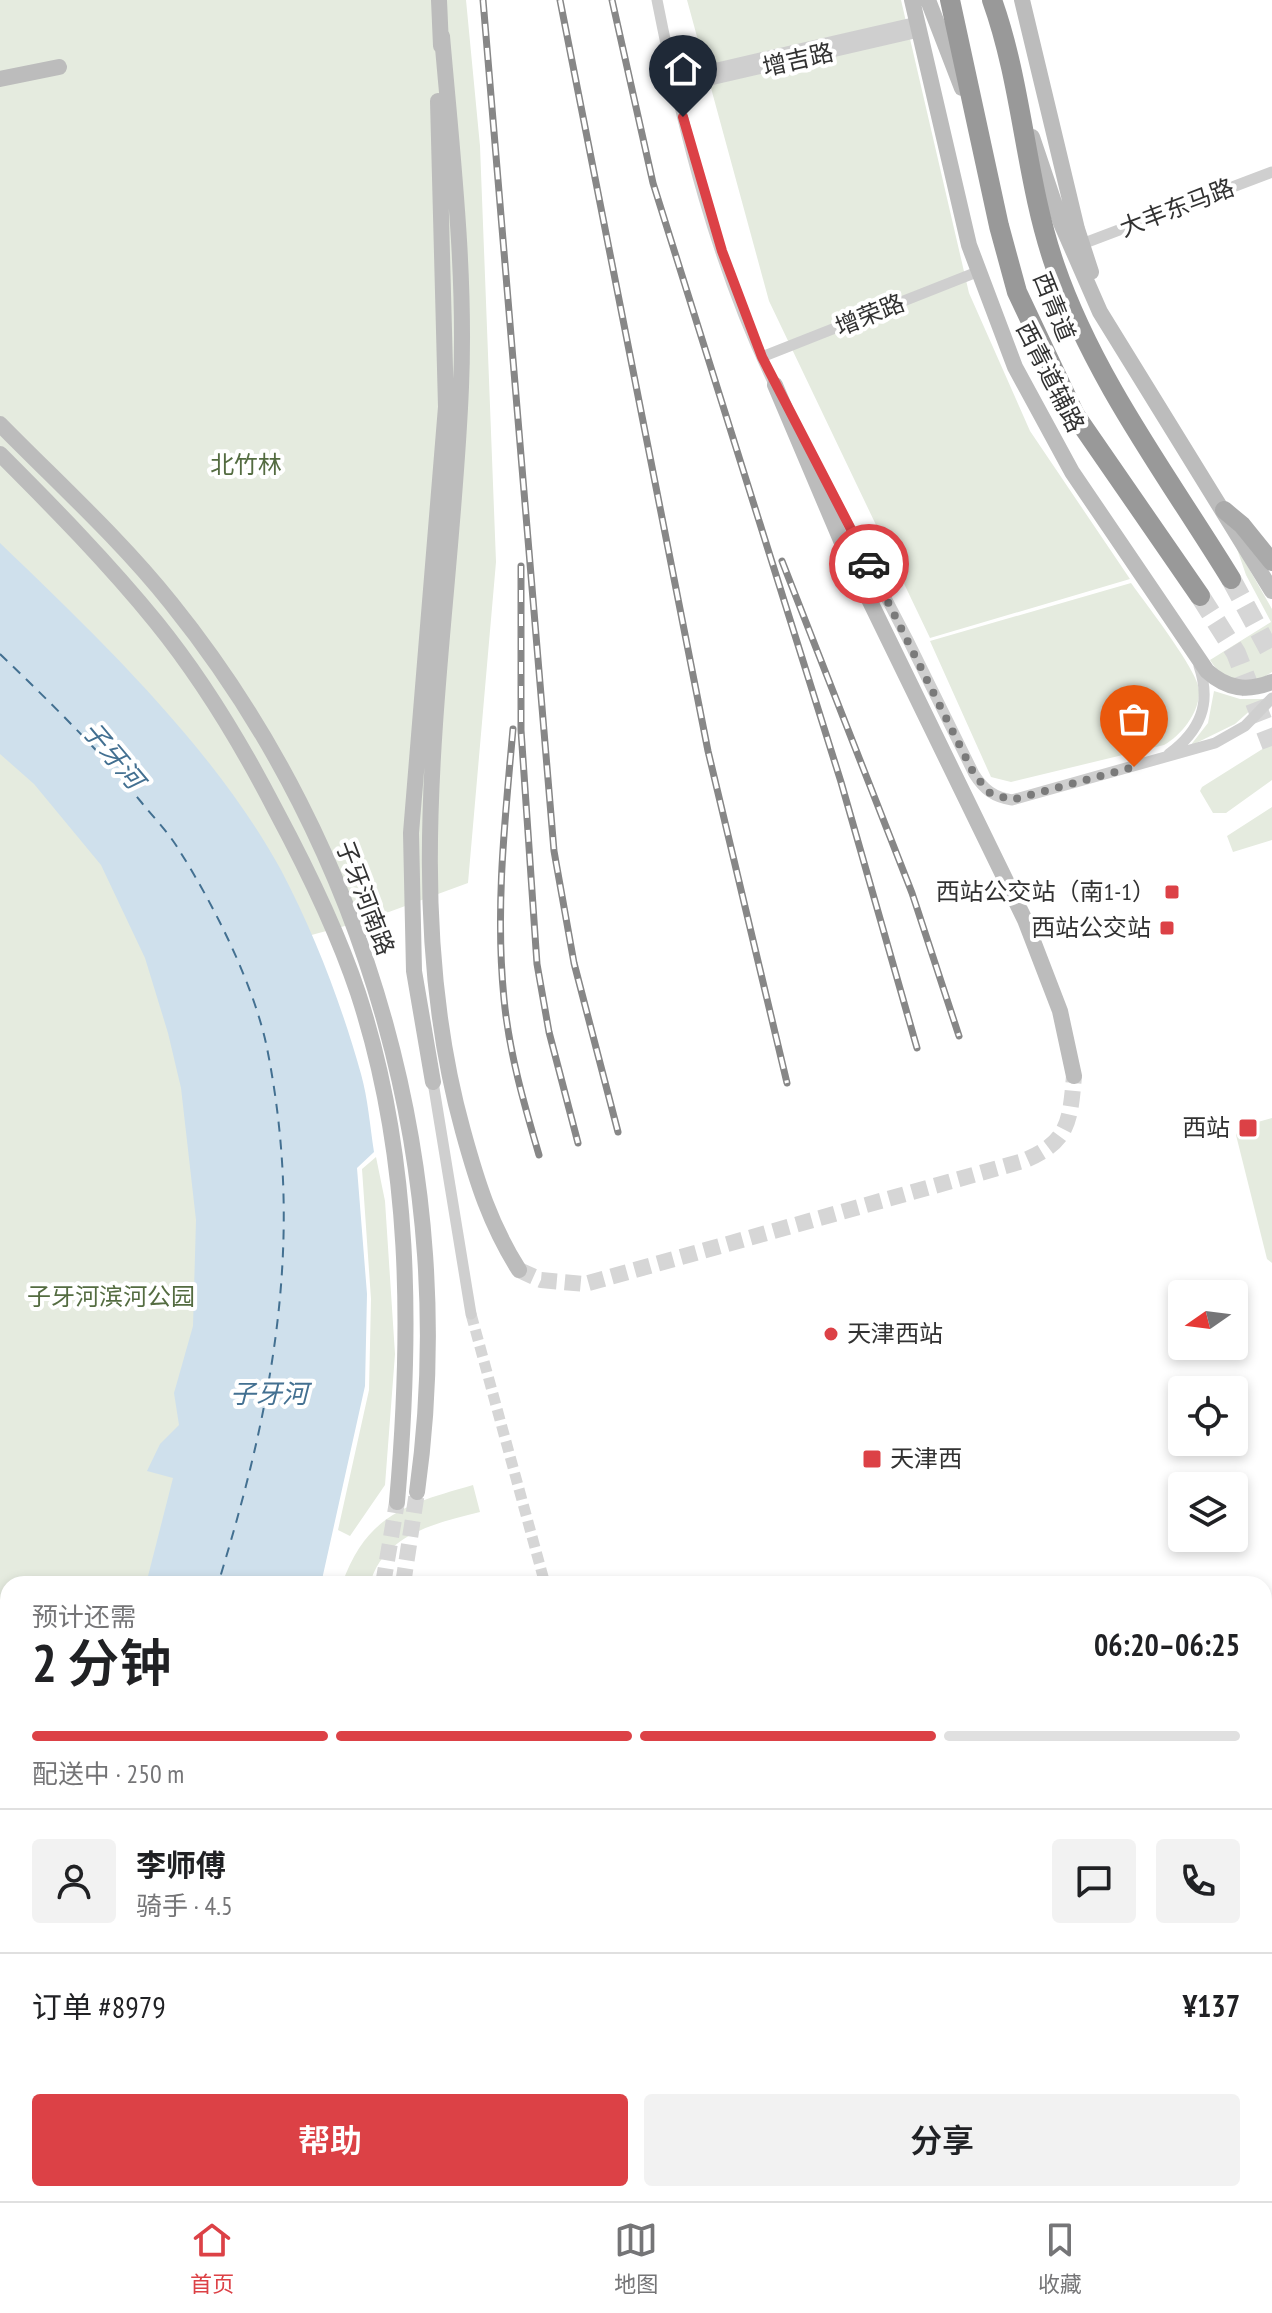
<!DOCTYPE html>
<html lang="zh">
<head>
<meta charset="utf-8">
<style>
  :root { --surface:#fff; --page:#f2f2f2; --text:#202124; --muted:#757577; --line:#e0e0e0; --accent:#dc4146 }
  body { margin:0; font-family:"PT Sans Narrow","Noto Sans SC",sans-serif; background:var(--page); color:var(--text); height:100vh; display:flex; flex-direction:column; font-size:30px; white-space:nowrap }
  * { box-sizing:border-box; margin:0 }
  p { font-size:26px; color:var(--muted) }
  .icon { flex:none; width:44px; height:44px; fill:none; stroke:currentColor; stroke-width:2; stroke-linecap:round; stroke-linejoin:round }
  .map { position:relative; flex:1; overflow:hidden }
  .side { position:absolute; left:0px; top:1576px; width:1272px; height:626px; display:flex; flex-direction:column; background:var(--surface); border-radius:24px 24px 0 0; box-shadow:0 4px 12px #0003 }
  .side>* { flex:none }
  .needle { width:52px; rotate:256deg }
  .controls { position:absolute; left:1168px; top:1280px; display:grid; gap:16px }
  .controls a { display:grid; place-items:center; width:80px; height:80px; border-radius:8px; background:var(--surface); box-shadow:0 4px 12px #0003; font-size:40px }
  .pin { position:absolute; display:grid; place-items:center; width:68px; height:68px; color:#fff; margin:-82px -34px; border-radius:50% 50% 50% 0; rotate:-45deg; box-shadow:0 0 8px #0007 }
  .pin .icon { rotate:45deg }
  .courier { position:absolute; display:grid; place-items:center; width:80px; height:80px; margin:-40px; border:6px solid #dc4146; border-radius:50%; background:#fff; color:#222; box-shadow:0 2px 10px #0007 }
  .head em { font-style:normal; font-weight:600 }
  .head div { display:flex; flex-direction:column-reverse }
  .head { display:flex; align-items:center; justify-content:space-between; height:136px; padding:0 32px }
  h1 { font-size:52px; font-weight:600; line-height:60px }
  .bar { display:grid; grid-template-columns:repeat(4,1fr); gap:12px 8px; align-content:center; height:96px; padding:0 32px }
  .bar i { height:10px; border-radius:6px; background:var(--line) }
  .bar .on { background:var(--accent) }
  .bar p { grid-column:span 4 }
  .line { display:flex; align-items:center; gap:20px; padding:0 32px; border-top:2px solid var(--line) }
  .line div { flex:1 }
  .round { display:grid; place-items:center; flex:none; width:84px; height:84px; border-radius:8px; background:var(--page) }
  .button { display:flex; gap:16px; margin-top:auto; padding:16px 32px }
  .button a { flex:1; height:92px; border-radius:8px; background:var(--accent); color:#fff; font-size:32px; font-weight:600; line-height:92px; text-align:center }
  .button a+a { background:var(--page); color:var(--text) }
  .dock { display:flex; justify-content:space-around; align-items:center; height:112px; border-top:2px solid var(--line); background:var(--surface); font-size:22px; color:var(--muted) }
  .dock a { display:grid; justify-items:center; gap:4px }
  .dock .on { color:var(--accent) }
  .map>svg:first-child { display:block }
  .green { fill:#e5ebdf }
  .water { fill:#cfe0ec }
  .lines { fill:none; stroke-linecap:round; stroke-linejoin:round }
  .ferry { stroke:#437091; stroke-width:2; stroke-dasharray:10 8; stroke-linecap:butt }
  .street-tunnel { stroke:#d6d6d6; stroke-width:11; stroke-dasharray:11 5.5; stroke-linecap:butt }
  .secondary-tunnel { stroke:#d6d6d6; stroke-width:16; stroke-dasharray:16 8; stroke-linecap:butt }
  .highway-tunnel { stroke:#d6d6d6; stroke-width:20; stroke-dasharray:20 10; stroke-linecap:butt }
  .street { stroke:#cfcfcf; stroke-width:11 }
  .secondary { stroke:#bcbcbc; stroke-width:16 }
  .primary { stroke:#aaa; stroke-width:18 }
  .highway { stroke:#999; stroke-width:20 }
  .rail-casing { stroke:#878787; stroke-width:7 }
  .rail { stroke:#fff; stroke-width:4; stroke-dasharray:12; stroke-linecap:butt }
  .secondary-bridge { stroke:#bcbcbc; stroke-width:16 }
  .done { stroke:#7a7a7a; stroke-width:8; stroke-dasharray:0 14.4 }
  .route { stroke:#dc4146; stroke-width:10 }
  .poi-dot { fill:#dc4146; stroke:#fff; stroke-width:3 }
  .labels { text-anchor:middle; stroke-width:8; stroke-linejoin:round; paint-order:stroke }
  .street-label { font-size:24px; fill:#323232; stroke:#fff }
  .park-label { font-size:24px; fill:#546c41; stroke:#fff }
  .poi-label { font-size:24px; fill:#323232; stroke:#fff; text-anchor:end }
  .water-label { font-size:26px; font-style:italic; fill:#437091; stroke:#fff }
</style>
</head>
<body>
<div class="map">
<svg width="1272" height="2201" viewBox="0 0 1272 2201">
  <rect width="100%" height="100%" fill="#fff"/>
  <path class="green" d="M 0,0 L 466,0 L 480,146 L 496,562 L 468,883 L 367,920 L 293,940 L 0,574 Z
    M 687,0 L 901,0 L 969,293 L 1030,431 L 1130,579 L 930,638 L 769,301 Z
    M 1236,546 L 1272,609 L 1272,672 C 1251,687 1224,683 1210,660 L 1271,622 L 1246,575 Z
    M 1131,583 C 1146,604 1196,668 1199,689 C 1201,711 1181,736 1164,745 L 1011,782 L 991,777 L 930,641 Z
    M 1214,691 L 1240,699 L 1263,699 L 1235,724 L 1190,746 L 1208,723 Z
    M 0,726 L 85,809 L 212,1120 L 181,1584 L 8,1584 L 8,2060 L 0,2077 Z
    M 1272,743 L 1272,780 L 1226,813 L 1213,813 L 1200,791 L 1202,787 Z
    M 1272,807 L 1272,840 L 1233,852 L 1227,836 Z
    M 1272,1118 L 1272,1263 L 1267,1259 L 1236,1135 L 1240,1127 Z
    M 376,1157 L 385,1201 L 395,1354 L 385,1485 L 350,1536 L 338,1530 L 369,1390 L 371,1299 L 362,1169 Z
    M 473,1485 L 480,1512 C 437,1523 383,1534 370,1584 L 342,1584 C 367,1514 407,1504 473,1485 Z
    M 148,2194 L 187,2194 L 185,2201 L 145,2201 Z"/>
  <path class="water" d="M 0,543 C 100,639 214,748 281,870 C 315,935 341,1003 361,1074 C 368,1099 370,1126 374,1152 L 357,1168 L 367,1294 L 365,1386 L 321,1584 L 146,1584 L 173,1478 L 147,1471 L 160,1444 L 179,1425 L 174,1393 L 193,1326 L 196,1220 L 181,1088 L 168,1033 L 145,958 L 101,865 L 34,784 L 0,754 Z
    M 8,1969 L 8,2194 L 125,2194 L 123,2201 L 0,2201 L 0,2017 L 3,2009 L 0,1975 Z"/>
  <g class="lines">
    <path class="ferry" d="M 0,654 C 50,702 98,749 142,803 C 154,818 169,833 179,850 C 214,905 254,985 267,1048 C 305,1238 274,1402 218,1584
      M 28,2201 L 30,2194"/>
    <path class="street-tunnel" d="M 471,1314 L 545,1584"/>
    <path class="secondary-tunnel" d="M 519,1270 L 541,1280 L 585,1284 L 1023,1161 C 1069,1142 1070,1122 1074,1076
      M 383,1584 L 397,1502
      M 403,1584 L 417,1492"/>
    <path class="highway-tunnel" d="M 1231,579 L 1272,655
      M 1200,596 L 1236,653 L 1272,746"/>
    <path class="street" d="M 657,0 C 683,132 717,268 776,388
      M 674,78 L 917,22
      M 676,88 L 919,32
      M 1082,244 L 1272,172
      M 762,357 L 977,272
      M 816,464 L 907,638 L 974,774 C 984,790 994,797 1012,800 L 1215,743 L 1245,726 L 1272,698
      M 1169,754 C 1200,731 1212,704 1199,666
      M 433,1082 L 471,1314
      M 1264,1753 L 1272,1767
      M 714,2194 L 716,2201
      M 738,2194 L 740,2201
      M 468,2201 L 492,2194"/>
    <path class="secondary" d="M 912,0 L 969,245 L 1015,367 L 1072,472 L 1207,671 C 1227,689 1247,692 1272,682
      M 928,0 L 962,88
      M 1022,0 L 1077,229 L 1091,272
      M 0,79 L 59,67
      M 1032,137 L 1061,223 L 1100,312 L 1272,591
      M 775,385 L 845,550
      M 0,424 C 58,483 120,539 171,603 C 370,850 461,1179 417,1492
      M 0,454 C 54,508 108,563 156,622 C 203,680 242,745 276,811 C 307,869 337,930 358,993 C 412,1158 412,1331 397,1502
      M 1264,1775 L 1272,1796
      M 768,2194 L 770,2201
      M 203,2201 L 205,2194
      M 227,2201 L 229,2194"/>
    <path class="primary" d="M 1224,510 L 1242,525 L 1272,562"/>
    <path class="highway" d="M 950,0 L 999,226 L 1017,292 L 1075,415 L 1200,596
      M 992,0 C 1023,86 1025,180 1055,266 C 1094,379 1169,478 1231,579"/>
    <defs>
      <path id="rail" d="M 483,0 L 554,851 L 574,963 L 618,1132
        M 560,0 L 708,751 L 787,1083
        M 612,0 L 653,183 L 841,782 L 917,1048
        M 782,561 L 912,893 L 959,1036
        M 521,566 L 521,730 L 537,964 L 549,1032 L 578,1143
        M 513,729 C 505,819 495,909 504,999 C 509,1052 524,1104 539,1155
        M 851,2194 L 855,2201
        M 883,2194 L 886,2201
        M 931,2194 L 934,2201
        M 1094,2194 L 1096,2201
        M 1220,2194 L 1222,2201
        M 1243,2194 L 1244,2201"/>
    </defs>
    <use href="#rail" class="rail-casing"/>
    <use href="#rail" class="rail"/>
    <path class="secondary-bridge" d="M 439,0 L 441,46
      M 442,36 C 452,153 466,270 461,387 C 451,635 395,887 463,1131 C 477,1182 490,1224 519,1270
      M 845,550 L 1025,920 L 1060,1011 L 1074,1076
      M 433,1082 L 414,971 L 411,833 L 446,407 L 438,101"/>
  </g>
  <g class="lines">
    <path class="done" d="M 869,564 L 974,774 L 990,793 L 1012,800 L 1134,767"/>
    <path class="route" d="M 683,117 L 722,251 L 762,357 L 869,564"/>
  </g>
  <g class="poi-dot">
    <rect x="1164" y="884" width="16" height="16" rx="4"/>
    <rect x="1159" y="920" width="16" height="16" rx="4"/>
    <rect x="1238" y="1118" width="20" height="20" rx="4"/>
    <circle cx="831" cy="1334" r="8"/>
    <rect x="862" y="1449" width="20" height="20" rx="4"/>
  </g>
  <g class="labels">
    <g class="street-label">
      <text transform="translate(798 60) rotate(-13)" y="8">增吉路</text>
      <text transform="translate(1177 208) rotate(-21)" y="8">大丰东马路</text>
      <text transform="translate(1054 307) rotate(68)" y="8">西青道</text>
      <text transform="translate(870 315) rotate(-22)" y="8">增荣路</text>
      <text transform="translate(1050 377) rotate(63)" y="8">西青道辅路</text>
      <text transform="translate(365 898) rotate(69)" y="8">子牙河南路</text>
    </g>
    <g class="park-label">
      <text x="246" y="473">北竹林</text>
      <text x="111" y="1305">子牙河滨河公园</text>
    </g>
    <g class="poi-label">
      <text x="1156" y="900">西站公交站（南1-1）</text>
      <text x="1151" y="936">西站公交站</text>
      <text x="1230" y="1136">西站</text>
      <text x="847" y="1342" text-anchor="start">天津西站</text>
      <text x="890" y="1467" text-anchor="start">天津西</text>
    </g>
    <g class="water-label">
      <text transform="translate(113 755) rotate(50)" y="9">子牙河</text>
      <text x="269" y="1403">子牙河</text>
    </g>
  </g>
</svg>
<div class="controls">
<a><svg class="needle" viewBox="-14 -14 28 28"><path d="M0-13l5 13h-10z" fill="#e53935"/><path d="M0 13l5-13h-10z" fill="#757577"/></svg></a>
<a><svg class="icon" aria-label="locate" viewBox="0 0 24 24"><circle cx="12" cy="12" r="6"/><path d="M12 2v4M12 18v4M2 12h4M18 12h4"/></svg></a>
<a><svg class="icon" aria-label="layers" viewBox="0 0 24 24"><path d="M12 4l9 5-9 5-9-5zM3 14l9 5 9-5"/></svg></a>
</div>
<div class="pin" style="left:1134px;top:767px;background:#ea580c"><svg class="icon" aria-label="bag" viewBox="0 0 24 24"><path d="M5 8h14l-1 12H6zM9 8a3 3 0 0 1 6 0"/></svg></div>
<div class="pin" style="left:683px;top:117px;background:#1f2937"><svg class="icon" aria-label="home" viewBox="0 0 24 24"><path d="M3 11l9-7 9 7M6 9v11h12V9"/></svg></div>
<div class="courier" style="left:869px;top:564px"><svg class="icon" aria-label="car" viewBox="0 0 24 24"><path d="M5 17H2v-5l4-1 3-4h7l3 4 3 1v5h-3M9 17h6M6 11h13"/><circle cx="7" cy="17" r="2"/><circle cx="17" cy="17" r="2"/></svg></div>
<section class="side">
<div class="head"><div><h1>2 分钟</h1><p>预计还需</p></div><em>06:20–06:25</em></div>
<div class="bar"><i class="on"></i><i class="on"></i><i class="on"></i><i></i><p>配送中 · 250 m</p></div>
<div class="line" style="height:144px"><a class="round"><svg class="icon" aria-label="person" viewBox="0 0 24 24"><circle cx="12" cy="8" r="4"/><path d="M4 21q1-7 8-7t8 7"/></svg></a><div><b>李师傅</b><p>骑手 · 4.5</p></div><a class="round"><svg class="icon" aria-label="chat" viewBox="0 0 24 24"><path d="M4 5h16v11H9l-5 4z"/></svg></a><a class="round"><svg class="icon" aria-label="phone" viewBox="0 0 24 24"><path d="M5 4h4l2 5-3 2q2 4 5 5l2-3 5 2v4C11 20 4 13 5 4z"/></svg></a></div>
<div class="line" style="height:104px"><div>订单 #8979</div><b>¥137</b></div>
<div class="button"><a>帮助</a><a>分享</a></div>
</section>
</div>
<nav class="dock">
<a class="on"><svg class="icon" aria-label="home" viewBox="0 0 24 24"><path d="M3 11l9-7 9 7M6 9v11h12V9"/></svg>首页</a>
<a><svg class="icon" aria-label="map" viewBox="0 0 24 24"><path d="M3 6l6-2 6 2 6-2v14l-6 2-6-2-6 2zM9 4v14M15 6v14"/></svg>地图</a>
<a><svg class="icon" aria-label="saved" viewBox="0 0 24 24"><path d="M7 4h10v16l-5-4-5 4z"/></svg>收藏</a>
</nav>
</body>
</html>
